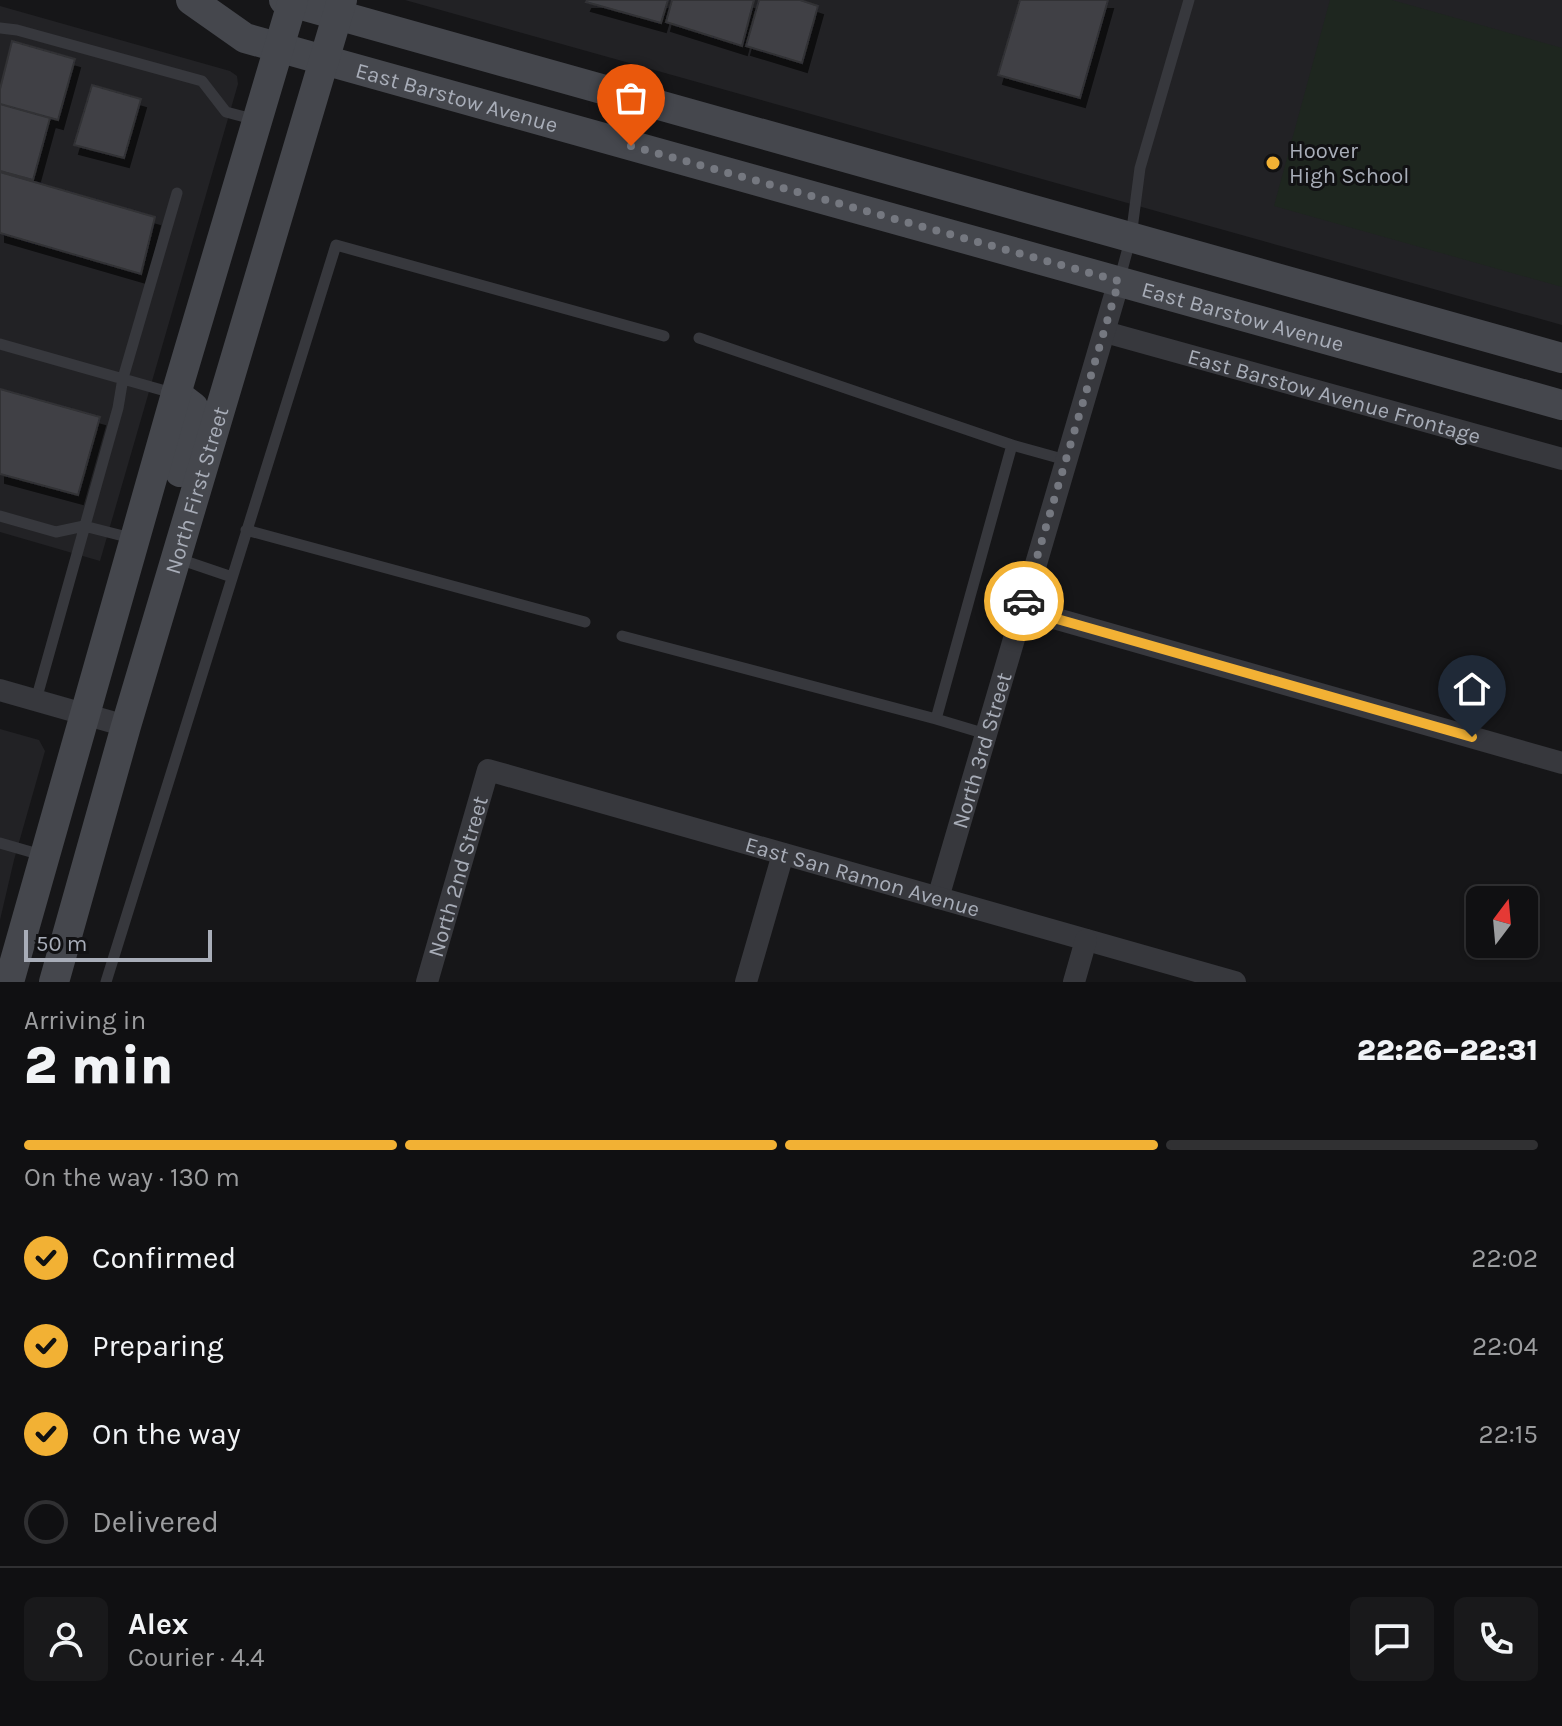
<!DOCTYPE html>
<html lang="en">
<head>
<meta charset="utf-8">
<style>
  :root { --surface:#101012; --page:#19191b; --text:#f1f3f6; --muted:#9c9d9f; --line:#303032; --accent:#f2b134 }
  body { margin:0; font-family:Karla,sans-serif; background:var(--page); color:var(--text); height:100vh; display:flex; flex-direction:column; font-size:30px; white-space:nowrap }
  * { box-sizing:border-box; margin:0 }
  p { font-size:26px; color:var(--muted) }
  .icon { flex:none; width:44px; height:44px; fill:none; stroke:currentColor; stroke-width:2; stroke-linecap:round; stroke-linejoin:round }
  .map { position:relative; height:982px; overflow:hidden }
  .drawer { display:flex; flex-direction:column; background:var(--surface); flex:1 }
  .drawer>* { flex:none }
  .needle { width:52px; rotate:16deg }
  .tools { position:absolute; left:1466px; top:886px; display:grid; gap:16px }
  .tools a { display:grid; place-items:center; width:72px; height:72px; border-radius:12px; background:var(--surface); box-shadow:0 2px 6px #0004,0 0 0 2px var(--line); font-size:40px }
  .scale { position:absolute; left:24px; bottom:20px; width:188px; box-sizing:border-box; padding-left:8px; border:4px solid #a8adb8; border-top:0; font-size:22px; line-height:28px; white-space:nowrap; color:#a8adb8; -webkit-text-stroke:6px #111113; paint-order:stroke }
  .pin { position:absolute; display:grid; place-items:center; width:68px; height:68px; color:#fff; margin:-82px -34px; border-radius:50% 50% 50% 0; rotate:-45deg; box-shadow:0 0 8px #0007 }
  .pin .icon { rotate:45deg }
  .courier { position:absolute; display:grid; place-items:center; width:80px; height:80px; margin:-40px; border:6px solid #f2b134; border-radius:50%; background:#fff; color:#222; box-shadow:0 2px 10px #0007 }
  .head em { font-style:normal; font-weight:800 }
  .head div { display:flex; flex-direction:column-reverse }
  .head { display:flex; align-items:center; justify-content:space-between; height:136px; padding:0 24px }
  h1 { font-size:52px; font-weight:800; line-height:60px }
  .bar { display:grid; grid-template-columns:repeat(4,1fr); gap:12px 8px; align-content:center; height:96px; padding:0 24px }
  .bar i { height:10px; border-radius:6px; background:var(--line) }
  .bar .current { background:var(--accent) }
  .bar p { grid-column:span 4 }
  .line { display:flex; align-items:center; gap:20px; padding:0 24px; border-top:2px solid var(--line) }
  .line div { flex:1 }
  .round { display:grid; place-items:center; flex:none; width:84px; height:84px; border-radius:12px; background:var(--page) }
  ol { padding:0 24px; list-style:none }
  li { display:flex; align-items:center; gap:24px; height:88px }
  li p { margin-inline-start:auto }
  li .icon { padding:8px; border-radius:50%; background:var(--accent); color:#111; stroke-width:4 }
  li:last-child { color:var(--muted) }
  li i { width:44px; height:44px; border:4px solid var(--line); border-radius:50% }
  .map>svg:first-child { display:block }
  .built { fill:#222225 }
  .green { fill:#1e261f }
  .building { fill:#404145; stroke:#303034; stroke-width:2; filter:url(#shadow) }
  .lines { fill:none; stroke-linecap:round; stroke-linejoin:round }
  .service { stroke:#37383d; stroke-width:11 }
  .minor { stroke:#37383d; stroke-width:22 }
  .secondary { stroke:#45474d; stroke-width:30 }
  .done { stroke:#757880; stroke-width:8; stroke-dasharray:0 14.4 }
  .route { stroke:#f2b134; stroke-width:10 }
  .poi-dot { fill:#f2b134; stroke:#111113; stroke-width:3 }
  .labels { text-anchor:middle; stroke-width:6; stroke-linejoin:round; paint-order:stroke }
  .street-label { font-size:22px; fill:#a8adb8; stroke:#111113 }
  .poi-label { font-size:22px; fill:#a8adb8; stroke:#111113; text-anchor:start }
</style>
</head>
<body>
<div class="map">
<svg width="1562" height="982" viewBox="0 0 1562 982">
  <defs>
    <filter id="shadow"><feDropShadow dx="5" dy="9" stdDeviation="0" flood-color="#0009"/></filter>
  </defs>
  <rect width="100%" height="100%" fill="#161618"/>
  <path class="built" d="M 405,0 L 1562,0 L 1562,325 Z
    M 0,6 L 230,71 L 237,76 L 238,84 L 100,561 L 0,532 Z
    M 0,729 L 39,740 L 45,751 L 14,860 L 0,920 Z"/>
  <path class="green" d="M 1330,0 L 1392,0 L 1562,48 L 1562,287 L 1274,206 Z"/>
  <path class="building" d="M 587,0 L 668,0 L 661,23 L 586,2 Z
    M 672,0 L 754,0 L 742,46 L 666,22 Z
    M 759,0 L 800,0 L 818,6 L 802,63 L 746,46 Z
    M 1020,0 L 1108,0 L 1080,98 L 998,75 Z
    M 12,41 L 75,59 L 58,120 L 0,104 L 0,89 Z
    M 92,85 L 141,99 L 124,158 L 74,145 Z
    M 0,104 L 50,118 L 33,180 L 0,171 Z
    M 0,172 L 155,217 L 141,274 L 0,233 Z
    M 0,389 L 100,417 L 78,495 L 0,474 Z"/>
  <g class="lines">
    <path class="service" d="M 0,28 L 17,30 L 202,81 L 226,112 L 256,120
      M 1119,281 L 1131,237 L 1140,168 L 1189,0
      M 699,338 L 1012,445
      M 0,344 L 176,394
      M 0,516 L 56,532 L 84,526 L 135,539
      M 246,530 L 585,622
      M 176,558 L 232,577
      M 622,636 L 936,719 L 986,734
      M 36,700 L 118,408 L 123,378 L 177,193
      M 936,719 L 1012,445 L 1066,460
      M 0,843 L 45,856
      M 106,982 L 336,245 L 664,336"/>
    <g class="minor">
      <path id="s1" d="M 1105,332 L 1562,459"/>
      <path d="M 1022,609 L 1562,763"/>
      <path d="M 0,690 L 126,726"/>
      <path id="s2" d="M 938,898 L 1119,281"/>
      <path id="s3" d="M 427,982 L 488,770 L 1235,982"/>
      <path d="M 746,982 L 783,854"/>
      <path d="M 1074,982 L 1086,940"/>
    </g>
    <g class="secondary">
      <path id="s4" d="M 191,0 L 245,38 L 1562,405"/>
      <path d="M 284,0 L 1562,358"/>
      <path d="M 176,394 L 193,407 L 191,434 L 180,472"/>
      <path d="M 9,982 L 176,394 L 293,0"/>
      <path id="s5" d="M 54,982 L 126,726 L 342,0"/>
    </g>
  </g>
  <g class="lines">
    <path class="done" d="M 631,146 L 1119,281 L 1024,601"/>
    <path class="route" d="M 1024,601 L 1022,609 L 1472,737"/>
  </g>
  <circle class="poi-dot" cx="1273" cy="163" r="8"/>
  <g class="labels">
    <g class="street-label">
      <text dy="8" stroke="none"><textPath href="#s4" startOffset="286">East Barstow Avenue</textPath></text>
      <text dy="8" stroke="none"><textPath href="#s4" startOffset="1102">East Barstow Avenue</textPath></text>
      <text dy="8" stroke="none"><textPath href="#s1" startOffset="238">East Barstow Avenue Frontage</textPath></text>
      <text dy="8" stroke="none"><textPath href="#s5" startOffset="512">North First Street</textPath></text>
      <text dy="8" stroke="none"><textPath href="#s2" startOffset="154">North 3rd Street</textPath></text>
      <text dy="8" stroke="none"><textPath href="#s3" startOffset="110">North 2nd Street</textPath></text>
      <text dy="8" stroke="none"><textPath href="#s3" startOffset="610">East San Ramon Avenue</textPath></text>
    </g>
    <g class="poi-label">
      <text x="1289" y="158">Hoover<tspan x="1289" dy="25">High School</tspan></text>
    </g>
  </g>
</svg>
<div class="tools">
<a><svg class="needle" viewBox="-14 -14 28 28"><path d="M0-13l5 13h-10z" fill="#e53935"/><path d="M0 13l5-13h-10z" fill="#9c9d9f"/></svg></a>
</div>
<div class="scale">50 m</div>
<div class="pin" style="left:631px;top:146px;background:#ea580c"><svg class="icon" aria-label="bag" viewBox="0 0 24 24"><path d="M5 8h14l-1 12H6zM9 8a3 3 0 0 1 6 0"/></svg></div>
<div class="pin" style="left:1472px;top:737px;background:#1f2937"><svg class="icon" aria-label="home" viewBox="0 0 24 24"><path d="M3 11l9-7 9 7M6 9v11h12V9"/></svg></div>
<div class="courier" style="left:1024px;top:601px"><svg class="icon" aria-label="car" viewBox="0 0 24 24"><path d="M5 17H2v-5l4-1 3-4h7l3 4 3 1v5h-3M9 17h6M6 11h13"/><circle cx="7" cy="17" r="2"/><circle cx="17" cy="17" r="2"/></svg></div>
</div>
<section class="drawer">
<div class="head"><div><h1>2 min</h1><p>Arriving in</p></div><em>22:26–22:31</em></div>
<div class="bar"><i class="current"></i><i class="current"></i><i class="current"></i><i></i><p>On the way · 130 m</p></div>
<ol>
<li><svg class="icon" aria-label="check" viewBox="0 0 24 24"><path d="M5 12l5 5 9-10"/></svg>Confirmed<p>22:02</p></li>
<li><svg class="icon" aria-label="check" viewBox="0 0 24 24"><path d="M5 12l5 5 9-10"/></svg>Preparing<p>22:04</p></li>
<li><svg class="icon" aria-label="check" viewBox="0 0 24 24"><path d="M5 12l5 5 9-10"/></svg>On the way<p>22:15</p></li>
<li><i></i>Delivered</li>
</ol>
<div class="line" style="height:144px"><a class="round"><svg class="icon" aria-label="person" viewBox="0 0 24 24"><circle cx="12" cy="8" r="4"/><path d="M4 21q1-7 8-7t8 7"/></svg></a><div><b>Alex</b><p>Courier · 4.4</p></div><a class="round"><svg class="icon" aria-label="chat" viewBox="0 0 24 24"><path d="M4 5h16v11H9l-5 4z"/></svg></a><a class="round"><svg class="icon" aria-label="phone" viewBox="0 0 24 24"><path d="M5 4h4l2 5-3 2q2 4 5 5l2-3 5 2v4C11 20 4 13 5 4z"/></svg></a></div>
</section>
</body>
</html>
